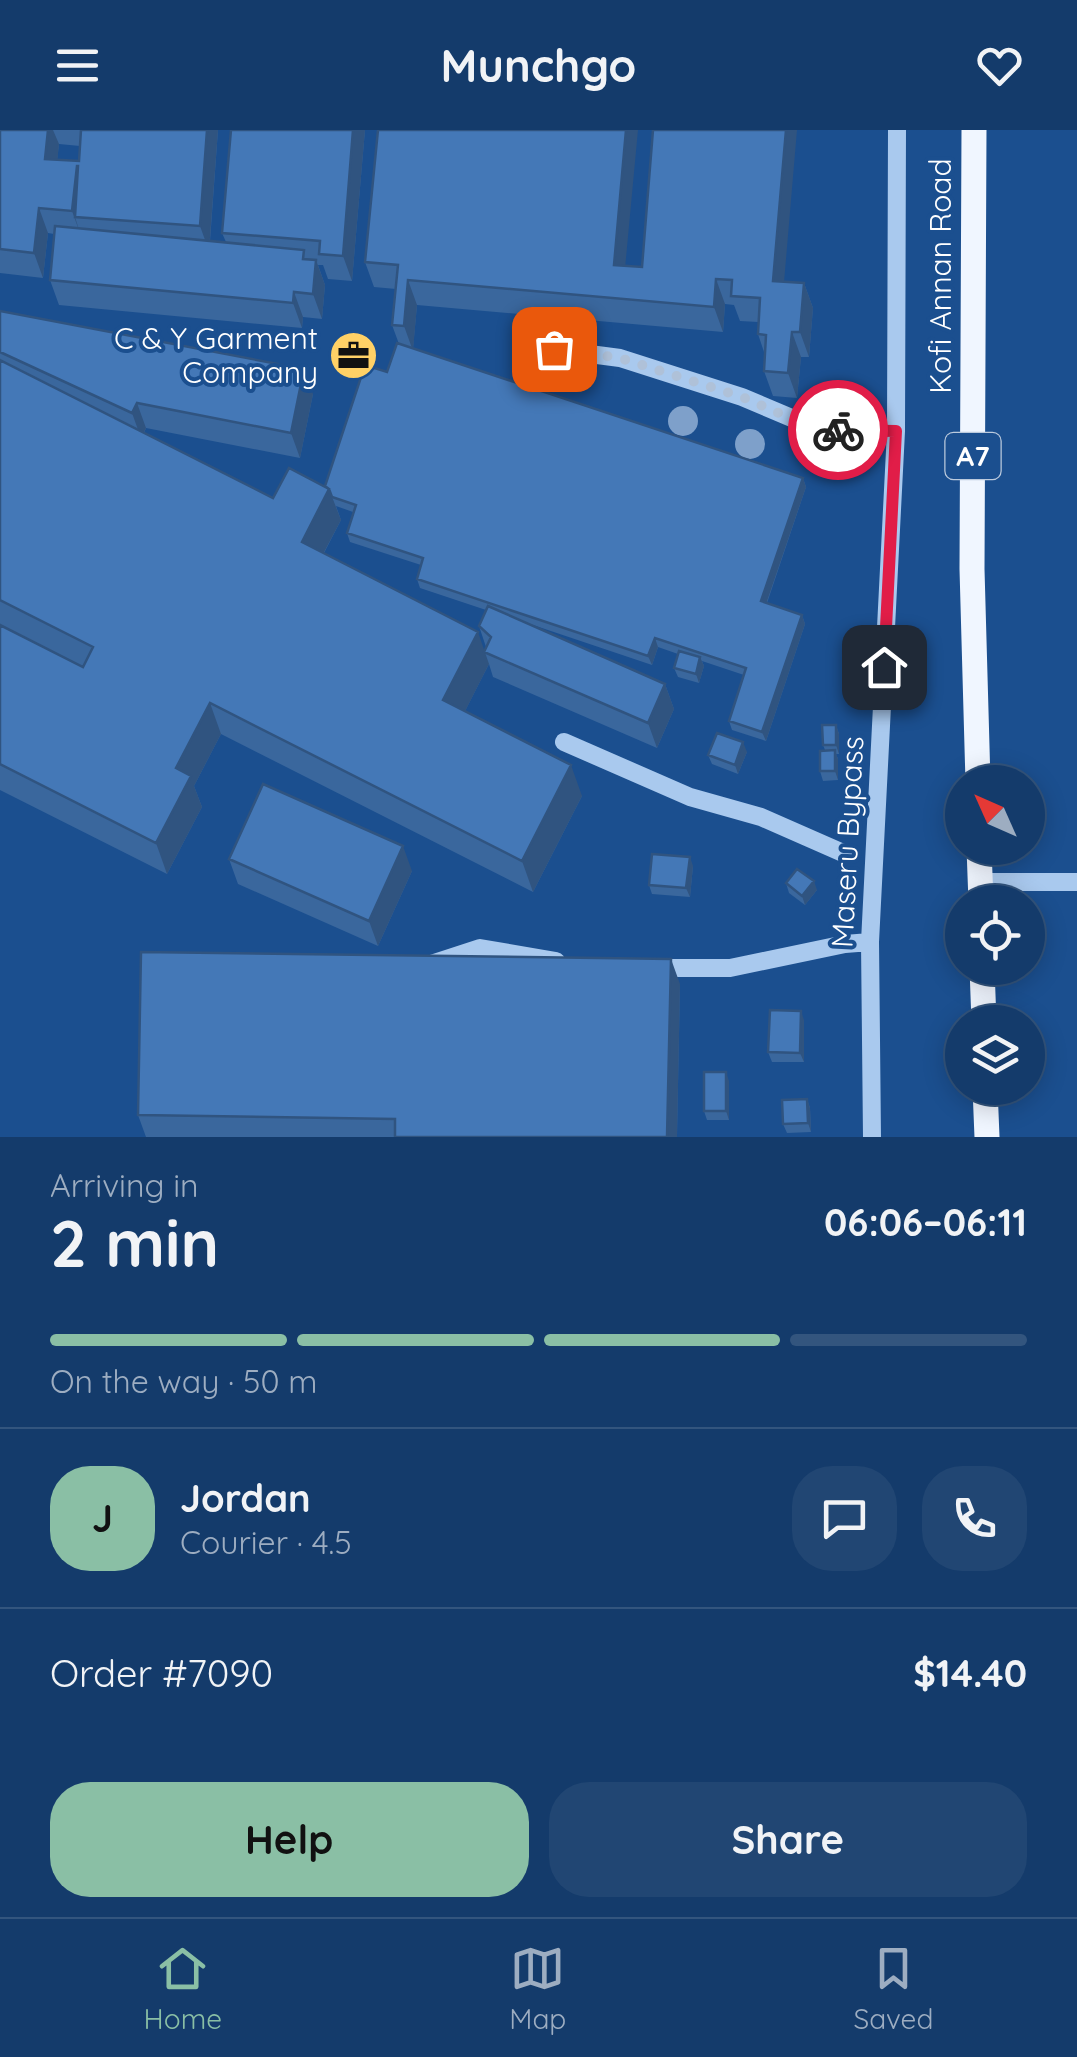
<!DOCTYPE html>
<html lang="en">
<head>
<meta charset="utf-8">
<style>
  :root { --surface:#143b6b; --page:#214673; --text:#f1f3f6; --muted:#9dadc1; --line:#33557e; --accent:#8abfa5 }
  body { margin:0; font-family:Quicksand,sans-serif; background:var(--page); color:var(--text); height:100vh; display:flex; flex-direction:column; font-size:38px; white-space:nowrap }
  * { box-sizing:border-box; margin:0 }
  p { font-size:32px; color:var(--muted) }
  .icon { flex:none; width:55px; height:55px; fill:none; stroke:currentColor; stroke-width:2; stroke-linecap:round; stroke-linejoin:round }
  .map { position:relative; height:1007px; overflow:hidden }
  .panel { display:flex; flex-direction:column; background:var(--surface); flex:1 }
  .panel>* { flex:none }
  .needle { width:65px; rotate:315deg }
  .buttons { position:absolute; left:945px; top:635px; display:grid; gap:20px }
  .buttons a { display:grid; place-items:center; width:100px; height:100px; border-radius:50%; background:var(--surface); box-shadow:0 5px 25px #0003,0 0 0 2px var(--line); font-size:50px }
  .pin { position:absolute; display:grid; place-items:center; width:85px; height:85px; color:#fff; margin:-42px; border-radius:20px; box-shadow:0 5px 15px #0006 }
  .courier { position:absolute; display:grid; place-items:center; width:100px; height:100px; margin:-50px; border:8px solid #e11d48; border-radius:50%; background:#fff; color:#222; box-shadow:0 2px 12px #0007 }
  .head em { font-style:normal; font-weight:800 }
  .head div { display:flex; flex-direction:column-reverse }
  .head { display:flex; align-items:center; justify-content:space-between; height:170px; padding:0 50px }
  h1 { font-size:65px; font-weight:800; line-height:75px }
  .bar { display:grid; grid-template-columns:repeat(4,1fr); gap:15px 10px; align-content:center; height:120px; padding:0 50px }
  .bar i { height:12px; border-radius:8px; background:var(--line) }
  .bar .selected { background:var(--accent) }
  .bar p { grid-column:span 4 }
  .line { display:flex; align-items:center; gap:25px; padding:0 50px; border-top:2px solid var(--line) }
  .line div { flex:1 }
  .round { display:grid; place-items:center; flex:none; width:105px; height:105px; border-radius:40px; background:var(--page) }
  .cta { display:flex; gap:20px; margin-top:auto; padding:20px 50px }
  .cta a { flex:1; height:115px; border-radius:40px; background:var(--accent); color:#111; font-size:40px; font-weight:800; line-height:115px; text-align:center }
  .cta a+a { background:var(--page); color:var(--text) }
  header { display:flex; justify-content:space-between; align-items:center; height:130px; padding:0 50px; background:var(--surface); font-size:45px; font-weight:800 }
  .dock { display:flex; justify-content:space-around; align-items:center; height:140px; border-top:2px solid var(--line); background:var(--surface); font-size:28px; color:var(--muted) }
  .dock a { display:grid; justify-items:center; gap:5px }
  .dock .selected { color:var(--accent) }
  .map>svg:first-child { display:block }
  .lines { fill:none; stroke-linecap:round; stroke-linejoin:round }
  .minor { stroke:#a9c9ee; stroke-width:18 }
  .major { stroke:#f0f6ff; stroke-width:25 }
  .tree { fill:#7ea0ca }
  .wall { fill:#3a679d; fill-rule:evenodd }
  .shaded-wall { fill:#305480 }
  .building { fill:#4478b7; stroke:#305480; stroke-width:2.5 }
  .done { stroke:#afc1d8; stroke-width:10; stroke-dasharray:0 18 }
  .route { stroke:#e11d48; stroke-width:12 }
  .labels { text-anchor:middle; stroke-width:8; stroke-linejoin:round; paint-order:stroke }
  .shield { fill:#1b4f8f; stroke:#bbcadd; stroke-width:2.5 }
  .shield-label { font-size:28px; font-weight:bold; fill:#fff }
  .street-label { font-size:30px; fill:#fff; stroke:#1b4f8f }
  .poi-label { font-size:30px; fill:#fff; stroke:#1b4f8f; text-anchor:end }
</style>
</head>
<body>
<header><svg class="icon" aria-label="menu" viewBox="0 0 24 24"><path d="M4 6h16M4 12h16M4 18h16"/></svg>Munchgo<svg class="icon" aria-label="heart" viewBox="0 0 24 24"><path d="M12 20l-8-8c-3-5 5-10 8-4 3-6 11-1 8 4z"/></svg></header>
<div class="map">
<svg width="1077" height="1007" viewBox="0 0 1077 1007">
  <rect width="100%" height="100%" fill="#1b4f8f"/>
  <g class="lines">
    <path class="minor" d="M 521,215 L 620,228 L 742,267 L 813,297 L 862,302 L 896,301
      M 564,612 L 690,667 L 761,687 L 843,723
      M 980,752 L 1077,752
      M 431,834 L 480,818 L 556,831
      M 652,838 L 730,838 L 845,814 L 870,812
      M 872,1007 L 870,812 L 896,301 L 897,0"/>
    <path class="major" d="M 974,0 L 972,439 L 978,652
      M 979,718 L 981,772
      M 982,838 L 984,892
      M 985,958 L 987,1007"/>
  </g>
  <g class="tree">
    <circle cx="683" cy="291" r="15"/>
    <circle cx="750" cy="314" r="15"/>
  </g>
  <path class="wall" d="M 0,0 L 218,0 L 210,111 L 226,112 L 222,103 L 365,0 L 352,151 L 328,149 L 323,135 L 318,135 L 325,155 L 322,189 L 303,187 L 302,198 L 59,175 L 50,150 L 54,104 L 48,103 L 43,148 L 0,143 ZM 59,14 L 80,16 L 79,31 L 57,30 Z
    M 365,132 L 625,136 L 804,153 L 813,178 L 809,227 L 801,227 L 797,268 L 773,266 L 764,241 L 765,225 L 758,204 L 758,192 L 740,191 L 734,175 L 725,174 L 723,202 L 417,175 L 413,218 L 803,348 L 806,357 L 767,473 L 802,485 L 805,494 L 766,611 L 732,600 L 729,591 L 744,545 L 702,531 L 704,536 L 699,553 L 678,547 L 674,538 L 678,524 L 658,517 L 652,535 L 530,494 L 665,554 L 674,579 L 657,618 L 493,547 L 489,534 L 465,581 L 582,666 L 533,762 L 221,604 L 194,656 L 202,677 L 167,744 L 0,660 L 0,181 L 313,264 L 300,328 L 146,298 L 144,303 L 273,368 L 325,356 L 387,242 L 399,214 L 392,195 L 396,159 L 374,157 ZM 336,376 L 353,382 L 347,403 L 350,412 L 421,435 L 417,449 L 420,458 L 486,480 L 479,496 L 486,517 L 485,520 L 324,423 L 341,390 Z
    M 836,595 L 839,604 L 839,624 L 836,624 L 838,629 L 838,650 L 823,651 L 820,641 L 825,620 L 823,615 Z
    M 747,622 L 738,644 L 712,634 L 708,625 Z
    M 229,729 L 412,741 L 378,816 L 238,754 Z
    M 693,736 L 690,767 L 652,764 L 649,755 Z
    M 786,753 L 817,760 L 805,775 L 789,763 Z
    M 680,854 L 677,1007 L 146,1007 L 138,985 Z
    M 804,890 L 804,932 L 772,932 L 768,922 Z
    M 729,951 L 729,990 L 707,990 L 704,981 Z
    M 807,969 L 810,978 L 811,1002 L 787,1003 L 783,994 Z"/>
  <path class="shaded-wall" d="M 48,0 L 53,0 L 59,14 L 55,54 L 45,29 Z
    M 207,0 L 218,0 L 209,121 L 200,96 Z
    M 353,0 L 365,0 L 352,151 L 343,126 Z
    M 626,0 L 638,0 L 623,160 L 614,135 Z
    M 786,0 L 797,0 L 782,176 L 773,151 Z
    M 77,36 L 86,61 L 75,87 L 81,106 L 72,81 Z
    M 39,78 L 48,103 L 43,148 L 34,123 Z
    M 316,130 L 325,155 L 322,189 L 313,164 Z
    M 716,149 L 725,174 L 723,202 L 714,177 Z
    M 408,150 L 417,175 L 413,221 L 404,196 Z
    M 804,153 L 813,178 L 809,227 L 800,202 Z
    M 294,162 L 303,187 L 302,198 L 293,173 Z
    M 792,202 L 801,227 L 797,268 L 788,243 Z
    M 304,239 L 313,264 L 300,328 L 291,303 Z
    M 137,273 L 146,298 L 141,308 L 132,283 Z
    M 803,348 L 806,357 L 764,480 L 761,471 Z
    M 329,359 L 341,390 L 313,443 L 302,412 Z
    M 802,485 L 805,494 L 766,611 L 762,602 Z
    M 478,502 L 489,534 L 455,601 L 443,570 Z
    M 655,508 L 658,517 L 652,535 L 648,526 Z
    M 700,527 L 704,536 L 699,553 L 696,544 Z
    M 665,554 L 674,579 L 657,618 L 648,593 Z
    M 210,573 L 221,604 L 194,656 L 202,677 L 167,744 L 156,713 L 176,638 Z
    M 836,595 L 839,604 L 839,624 L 836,615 Z
    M 743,612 L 747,622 L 738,644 L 735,635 Z
    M 835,620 L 838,629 L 838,650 L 835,641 Z
    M 571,635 L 582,666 L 533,762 L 522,731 Z
    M 403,716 L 412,741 L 378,816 L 369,791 Z
    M 690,727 L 693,736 L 690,767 L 686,758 Z
    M 814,751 L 817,760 L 805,775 L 802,766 Z
    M 671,829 L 680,854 L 677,1007 L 667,1007 Z
    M 801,881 L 804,890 L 804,932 L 800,923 Z
    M 726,942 L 729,951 L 729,990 L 726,981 Z
    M 807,969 L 810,978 L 811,1002 L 808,993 Z"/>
  <path class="building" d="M 0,0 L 48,0 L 45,29 L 79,31 L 81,0 L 207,0 L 200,96 L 75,87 L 78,36 L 77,36 L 72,81 L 39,78 L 34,123 L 0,119 Z
    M 231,0 L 353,0 L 343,126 L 319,124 L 320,111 L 222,103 Z
    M 378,0 L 626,0 L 614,135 L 642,137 L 653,0 L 786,0 L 773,151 L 804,153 L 800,202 L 792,202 L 788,243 L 764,241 L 766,205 L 758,204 L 760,168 L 731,166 L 732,150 L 716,149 L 714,177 L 408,150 L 404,196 L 392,195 L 398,135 L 365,132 Z
    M 55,96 L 304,120 L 303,129 L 316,130 L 313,164 L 294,162 L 293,173 L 50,150 Z
    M 0,181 L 304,239 L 291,303 L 137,273 L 132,283 L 0,222 Z
    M 397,213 L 803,348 L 761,471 L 802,485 L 762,602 L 729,591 L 746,538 L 655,508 L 648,526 L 417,449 L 423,428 L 347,403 L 356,375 L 332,367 L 329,359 L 325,356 L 365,235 L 387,242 Z
    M 0,230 L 273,368 L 289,338 L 329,359 L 302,412 L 478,502 L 443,570 L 571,635 L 522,731 L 210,573 L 176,638 L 191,646 L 156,713 L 0,634 L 0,495 L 83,537 L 93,517 L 0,470 Z
    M 488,476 L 665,554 L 648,593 L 484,522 L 491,507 L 479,496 Z
    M 679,521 L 700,527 L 696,544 L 674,538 Z
    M 822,595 L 836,595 L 836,615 L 823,615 Z
    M 717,603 L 743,612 L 735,635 L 708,625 Z
    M 835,620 L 835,641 L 820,641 L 820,621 Z
    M 263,654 L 403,716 L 369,791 L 229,729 Z
    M 652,724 L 690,727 L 686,758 L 649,755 Z
    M 797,739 L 814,751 L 802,766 L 786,753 Z
    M 141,822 L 671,829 L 667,1007 L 395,1007 L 395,989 L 138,985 Z
    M 770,880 L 801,881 L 800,923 L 768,922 Z
    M 704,942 L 726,942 L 726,981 L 704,981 Z
    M 807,969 L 808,993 L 783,994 L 782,970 Z"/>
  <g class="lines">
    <path class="done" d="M 554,219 L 620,228 L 742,267 L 813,298 L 838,300"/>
    <path class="route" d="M 838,300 L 896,301 L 884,537"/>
  </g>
  <defs>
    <symbol id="office-disc" viewBox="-11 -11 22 22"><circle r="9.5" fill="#ffd166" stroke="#1b4f8f"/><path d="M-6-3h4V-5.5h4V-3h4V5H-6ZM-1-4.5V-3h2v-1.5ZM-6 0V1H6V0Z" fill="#111"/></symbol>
  </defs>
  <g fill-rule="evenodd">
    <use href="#office-disc" x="326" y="198" width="55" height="55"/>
  </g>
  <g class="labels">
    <rect class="shield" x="945.5" y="303" width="55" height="46" rx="8"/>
    <g class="shield-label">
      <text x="973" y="336">A7</text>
    </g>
    <g class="street-label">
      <text transform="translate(941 146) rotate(-90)" y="10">Kofi Annan Road</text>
      <text transform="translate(848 712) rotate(-87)" y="10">Maseru Bypass</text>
    </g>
    <g class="poi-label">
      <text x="318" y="219">C &amp; Y Garment<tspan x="318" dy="34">Company</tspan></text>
    </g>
  </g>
</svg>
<div class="buttons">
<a><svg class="needle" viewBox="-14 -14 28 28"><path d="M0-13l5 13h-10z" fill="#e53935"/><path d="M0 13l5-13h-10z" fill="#9dadc1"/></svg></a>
<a><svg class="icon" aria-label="locate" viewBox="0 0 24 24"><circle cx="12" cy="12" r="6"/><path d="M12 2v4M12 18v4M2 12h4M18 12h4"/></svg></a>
<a><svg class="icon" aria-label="layers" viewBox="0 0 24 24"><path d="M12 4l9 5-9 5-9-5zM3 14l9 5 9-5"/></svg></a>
</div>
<div class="pin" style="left:554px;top:219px;background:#ea580c"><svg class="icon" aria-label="bag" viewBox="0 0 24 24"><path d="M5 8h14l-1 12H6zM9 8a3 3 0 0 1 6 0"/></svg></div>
<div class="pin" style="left:884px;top:537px;background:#1f2937"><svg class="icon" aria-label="home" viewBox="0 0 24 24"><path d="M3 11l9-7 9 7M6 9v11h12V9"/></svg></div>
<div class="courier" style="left:838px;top:300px"><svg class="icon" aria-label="bike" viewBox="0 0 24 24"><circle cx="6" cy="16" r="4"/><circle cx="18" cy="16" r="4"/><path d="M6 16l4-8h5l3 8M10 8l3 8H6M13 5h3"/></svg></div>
</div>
<section class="panel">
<div class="head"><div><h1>2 min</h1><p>Arriving in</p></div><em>06:06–06:11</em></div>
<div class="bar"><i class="selected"></i><i class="selected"></i><i class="selected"></i><i></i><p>On the way · 50 m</p></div>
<div class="line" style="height:180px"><b class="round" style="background:var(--accent);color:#111">J</b><div><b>Jordan</b><p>Courier · 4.5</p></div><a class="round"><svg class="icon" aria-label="chat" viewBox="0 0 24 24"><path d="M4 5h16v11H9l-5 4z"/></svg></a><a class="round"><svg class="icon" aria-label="phone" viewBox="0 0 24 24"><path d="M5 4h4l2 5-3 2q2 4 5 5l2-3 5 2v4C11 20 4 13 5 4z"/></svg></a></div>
<div class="line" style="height:130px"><div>Order #7090</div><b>$14.40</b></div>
<div class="cta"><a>Help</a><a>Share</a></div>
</section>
<nav class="dock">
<a class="selected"><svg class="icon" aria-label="home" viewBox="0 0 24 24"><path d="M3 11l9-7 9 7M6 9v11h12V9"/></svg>Home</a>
<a><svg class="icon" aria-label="map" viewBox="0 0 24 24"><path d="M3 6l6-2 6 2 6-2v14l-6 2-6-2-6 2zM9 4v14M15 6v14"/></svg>Map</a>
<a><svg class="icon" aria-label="saved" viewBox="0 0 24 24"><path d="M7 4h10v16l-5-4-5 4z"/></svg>Saved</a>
</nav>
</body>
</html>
